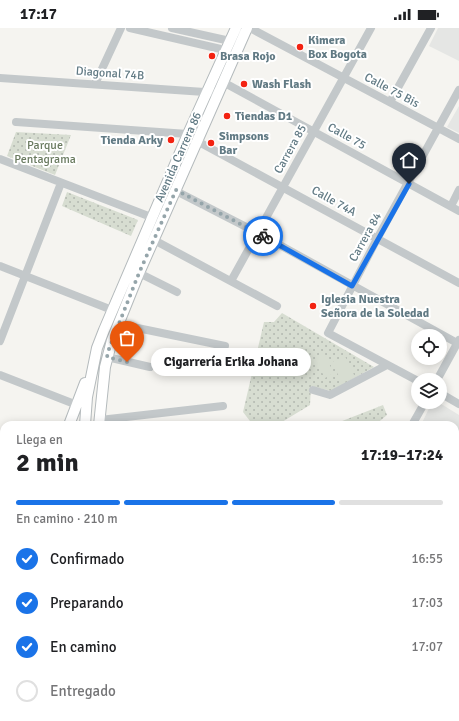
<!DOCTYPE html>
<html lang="es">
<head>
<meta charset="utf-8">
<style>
  :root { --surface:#fff; --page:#f6f6f6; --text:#202124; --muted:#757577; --line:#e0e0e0; --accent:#1a73e8 }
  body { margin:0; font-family:Signika,sans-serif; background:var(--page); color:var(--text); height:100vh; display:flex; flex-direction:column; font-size:15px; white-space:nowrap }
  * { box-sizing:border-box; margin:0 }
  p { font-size:13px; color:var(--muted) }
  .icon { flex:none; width:22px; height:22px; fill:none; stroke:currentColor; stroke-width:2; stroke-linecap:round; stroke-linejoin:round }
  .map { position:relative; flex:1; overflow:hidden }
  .sheet { position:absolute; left:0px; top:393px; width:459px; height:300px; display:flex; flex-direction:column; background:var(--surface); border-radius:12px 12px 0 0; box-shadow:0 2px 10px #0003 }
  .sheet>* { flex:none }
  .controls { position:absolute; left:411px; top:301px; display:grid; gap:8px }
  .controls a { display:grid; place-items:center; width:36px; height:36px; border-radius:50%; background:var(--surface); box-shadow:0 2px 10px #0003; font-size:20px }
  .pin { position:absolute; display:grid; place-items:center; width:34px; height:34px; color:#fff; margin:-41px -17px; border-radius:50% 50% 50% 0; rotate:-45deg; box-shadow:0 0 4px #0007 }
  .pin .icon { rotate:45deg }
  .courier { position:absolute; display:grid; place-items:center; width:40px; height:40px; margin:-20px; border:3px solid #1a73e8; border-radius:50%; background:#fff; color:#222; box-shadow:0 1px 5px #0007 }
  .bubble { position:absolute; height:28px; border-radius:14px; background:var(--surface); box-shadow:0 2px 10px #0003; font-size:13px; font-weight:700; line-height:28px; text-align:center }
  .head em { font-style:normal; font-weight:700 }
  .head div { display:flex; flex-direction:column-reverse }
  .head { display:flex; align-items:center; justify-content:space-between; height:68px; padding:0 16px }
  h1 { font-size:26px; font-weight:700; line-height:30px }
  .bar { display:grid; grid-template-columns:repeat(4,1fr); gap:6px 4px; align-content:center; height:48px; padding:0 16px }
  .bar i { height:5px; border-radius:3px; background:var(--line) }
  .bar .selected { background:var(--accent) }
  .bar p { grid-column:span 4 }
  ol { padding:0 16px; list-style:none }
  li { display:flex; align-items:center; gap:12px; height:44px }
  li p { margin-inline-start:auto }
  li .icon { padding:4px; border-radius:50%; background:var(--accent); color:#fff; stroke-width:4 }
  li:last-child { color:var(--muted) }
  li i { width:22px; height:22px; border:2px solid var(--line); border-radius:50% }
  .status { display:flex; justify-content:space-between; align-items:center; height:28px; padding:0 20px; background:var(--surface); direction:ltr }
  .status svg { height:11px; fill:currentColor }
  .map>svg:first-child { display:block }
  .built { fill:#e5e6e4 }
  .park { fill:url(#park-dots) }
  .pitch { fill:#d7ddd1 }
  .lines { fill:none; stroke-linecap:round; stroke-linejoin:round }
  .major-casing { stroke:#b4babc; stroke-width:12 }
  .minor { stroke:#c3c8ca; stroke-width:8 }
  .major { stroke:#fff; stroke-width:10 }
  .done { stroke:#95a5aa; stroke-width:4; stroke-dasharray:0 7.2 }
  .route { stroke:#1a73e8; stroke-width:5 }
  .poi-dot { fill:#f32211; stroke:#fff; stroke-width:1.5 }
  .labels { text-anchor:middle; stroke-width:4; stroke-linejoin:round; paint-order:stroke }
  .poi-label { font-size:12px; font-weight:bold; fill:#617a84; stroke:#fff; text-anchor:start }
  .street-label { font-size:12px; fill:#617a84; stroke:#fff }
  .park-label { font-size:12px; fill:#6a7b60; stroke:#fff }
</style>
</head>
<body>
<div class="status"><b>17:17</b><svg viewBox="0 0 49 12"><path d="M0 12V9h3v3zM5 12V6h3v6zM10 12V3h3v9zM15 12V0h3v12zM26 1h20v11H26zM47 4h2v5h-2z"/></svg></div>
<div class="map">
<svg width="459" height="693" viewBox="0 0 459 693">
  <defs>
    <pattern id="park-dots" width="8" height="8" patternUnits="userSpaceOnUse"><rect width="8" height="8" fill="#d7ddd1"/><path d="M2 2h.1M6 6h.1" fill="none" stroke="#b2b8af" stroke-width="1.8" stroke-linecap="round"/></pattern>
  </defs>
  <rect width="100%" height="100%" fill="#f5f4f0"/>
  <path class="built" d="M 438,0 L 459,0 L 459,33 L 429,18 Z
    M 459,78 L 459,105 L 447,99 Z
    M 432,374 L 438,374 L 459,387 L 459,404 L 455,412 L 455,397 L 421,397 Z"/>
  <path class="park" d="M 16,104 L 71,107 L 55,147 L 7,128 Z
    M 67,164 L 138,192 L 131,208 L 62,178 Z
    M 282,285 L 374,339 L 331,363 L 311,358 L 310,377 L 277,397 L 253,397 L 243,384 L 264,294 L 274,294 Z
    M 383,377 L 387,387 L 375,397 L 332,397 Z"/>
  <path class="pitch" d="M 324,326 L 334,345 L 325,350 L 315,331 Z
    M 345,328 L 355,349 L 342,355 L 332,334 Z"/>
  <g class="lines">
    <defs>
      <path id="major" d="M 69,397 L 85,355
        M 85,397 L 87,369 L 97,320 L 104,302 L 188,106 L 236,0
        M 99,397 L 105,339 L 112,312 L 139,245 L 247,0
        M 0,434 L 4,435
        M 0,444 L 4,446
        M 0,457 L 4,458
        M 0,485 L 4,492
        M 0,603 L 4,593
        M 0,637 L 4,627
        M 455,687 L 459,689
        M 432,689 L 440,693"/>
    </defs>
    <use href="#major" class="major-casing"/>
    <path class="minor" d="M 130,0 L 225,22
      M 172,0 L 230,13
      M 250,0 L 459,111
      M 0,50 L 219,65
      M 223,54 L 459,183
      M 95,56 L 121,0
      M 390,74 L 431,0
      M 16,94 L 188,106
      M 197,113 L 459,255
      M 0,131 L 151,189
      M 176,163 L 258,205 L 459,316
      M 451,178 L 459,162
      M 154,212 L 277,278
      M 0,238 L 112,282
      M 139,245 L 177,264
      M 231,253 L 371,0
      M 118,296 L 225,318
      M 0,313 L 61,155
      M 107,329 L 150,339
      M 0,347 L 77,377
      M 437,352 L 459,312
      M 418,353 L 328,305 L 377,211 L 459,62
      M 313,362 L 330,367 L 387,337
      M 440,365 L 459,376
      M 100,392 L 223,378
      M 412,397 L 425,374
      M 455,434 L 459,436
      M 455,495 L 459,497
      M 455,551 L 459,553
      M 0,568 L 4,570
      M 455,611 L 459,613
      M 455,681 L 459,674
      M 156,689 L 164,693
      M 283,689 L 291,693
      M 67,693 L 68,689
      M 128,693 L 129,689
      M 266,693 L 268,689
      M 448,693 L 450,689"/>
    <use href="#major" class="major"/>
  </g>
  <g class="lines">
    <path class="done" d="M 127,334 L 107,329 L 109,321 L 139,245 L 176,162 L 263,208"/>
    <path class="route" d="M 263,208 L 352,258 L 409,156"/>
  </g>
  <g class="poi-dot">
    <circle cx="300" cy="19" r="4"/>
    <circle cx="212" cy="28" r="4"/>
    <circle cx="244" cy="56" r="4"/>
    <circle cx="227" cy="88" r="4"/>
    <circle cx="171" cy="112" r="4"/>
    <circle cx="211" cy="115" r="4"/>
    <circle cx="313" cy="278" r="4"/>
  </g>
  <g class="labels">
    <g class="poi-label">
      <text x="308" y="16">Kimera<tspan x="308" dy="14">Box Bogota</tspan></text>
      <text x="220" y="32">Brasa Rojo</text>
      <text x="252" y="60">Wash Flash</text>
      <text x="235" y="92">Tiendas D1</text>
      <text x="219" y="112">Simpsons<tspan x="219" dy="14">Bar</tspan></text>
      <text x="163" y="116" text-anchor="end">Tienda Arky</text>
      <text x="321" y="275">Iglesia Nuestra<tspan x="321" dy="14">Señora de la Soledad</tspan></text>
    </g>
    <g class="street-label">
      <text transform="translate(110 45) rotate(4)" y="4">Diagonal 74B</text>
      <text transform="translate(392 62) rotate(28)" y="4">Calle 75 Bis</text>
      <text transform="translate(347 108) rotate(29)" y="4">Calle 75</text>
      <text transform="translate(290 121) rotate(-61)" y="4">Carrera 85</text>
      <text transform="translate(178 129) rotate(-66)" y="4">Avenida Carrera 86</text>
      <text transform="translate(334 173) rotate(29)" y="4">Calle 74A</text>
      <text transform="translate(365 209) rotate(-61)" y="4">Carrera 84</text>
    </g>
    <g class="park-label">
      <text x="45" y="121">Parque<tspan x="45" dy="14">Pentagrama</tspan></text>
    </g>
  </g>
</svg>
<div class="controls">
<a><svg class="icon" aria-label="locate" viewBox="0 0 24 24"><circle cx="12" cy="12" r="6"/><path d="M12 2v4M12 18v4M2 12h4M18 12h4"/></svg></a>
<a><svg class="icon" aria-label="layers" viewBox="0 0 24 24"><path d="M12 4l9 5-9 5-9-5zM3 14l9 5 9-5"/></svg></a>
</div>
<div class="pin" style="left:127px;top:334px;background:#ea580c"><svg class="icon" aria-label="bag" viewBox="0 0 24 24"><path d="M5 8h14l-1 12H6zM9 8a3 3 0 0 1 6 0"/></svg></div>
<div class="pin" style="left:409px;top:156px;background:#1f2937"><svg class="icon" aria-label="home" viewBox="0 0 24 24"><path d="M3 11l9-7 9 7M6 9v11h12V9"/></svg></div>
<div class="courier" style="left:263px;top:208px"><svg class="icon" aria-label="bike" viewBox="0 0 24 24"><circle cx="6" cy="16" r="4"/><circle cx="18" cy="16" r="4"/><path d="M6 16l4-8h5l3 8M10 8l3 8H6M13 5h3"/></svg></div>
<div class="bubble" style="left:151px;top:320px;width:160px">Cigarrería Erika Johana</div>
<section class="sheet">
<div class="head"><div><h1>2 min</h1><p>Llega en</p></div><em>17:19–17:24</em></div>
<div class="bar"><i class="selected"></i><i class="selected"></i><i class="selected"></i><i></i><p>En camino · 210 m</p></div>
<ol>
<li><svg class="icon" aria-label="check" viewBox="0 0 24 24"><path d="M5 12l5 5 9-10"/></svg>Confirmado<p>16:55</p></li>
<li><svg class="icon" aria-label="check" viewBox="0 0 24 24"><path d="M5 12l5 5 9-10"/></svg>Preparando<p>17:03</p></li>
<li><svg class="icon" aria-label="check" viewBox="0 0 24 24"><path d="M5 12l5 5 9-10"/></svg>En camino<p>17:07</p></li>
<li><i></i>Entregado</li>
</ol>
</section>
</div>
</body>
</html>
